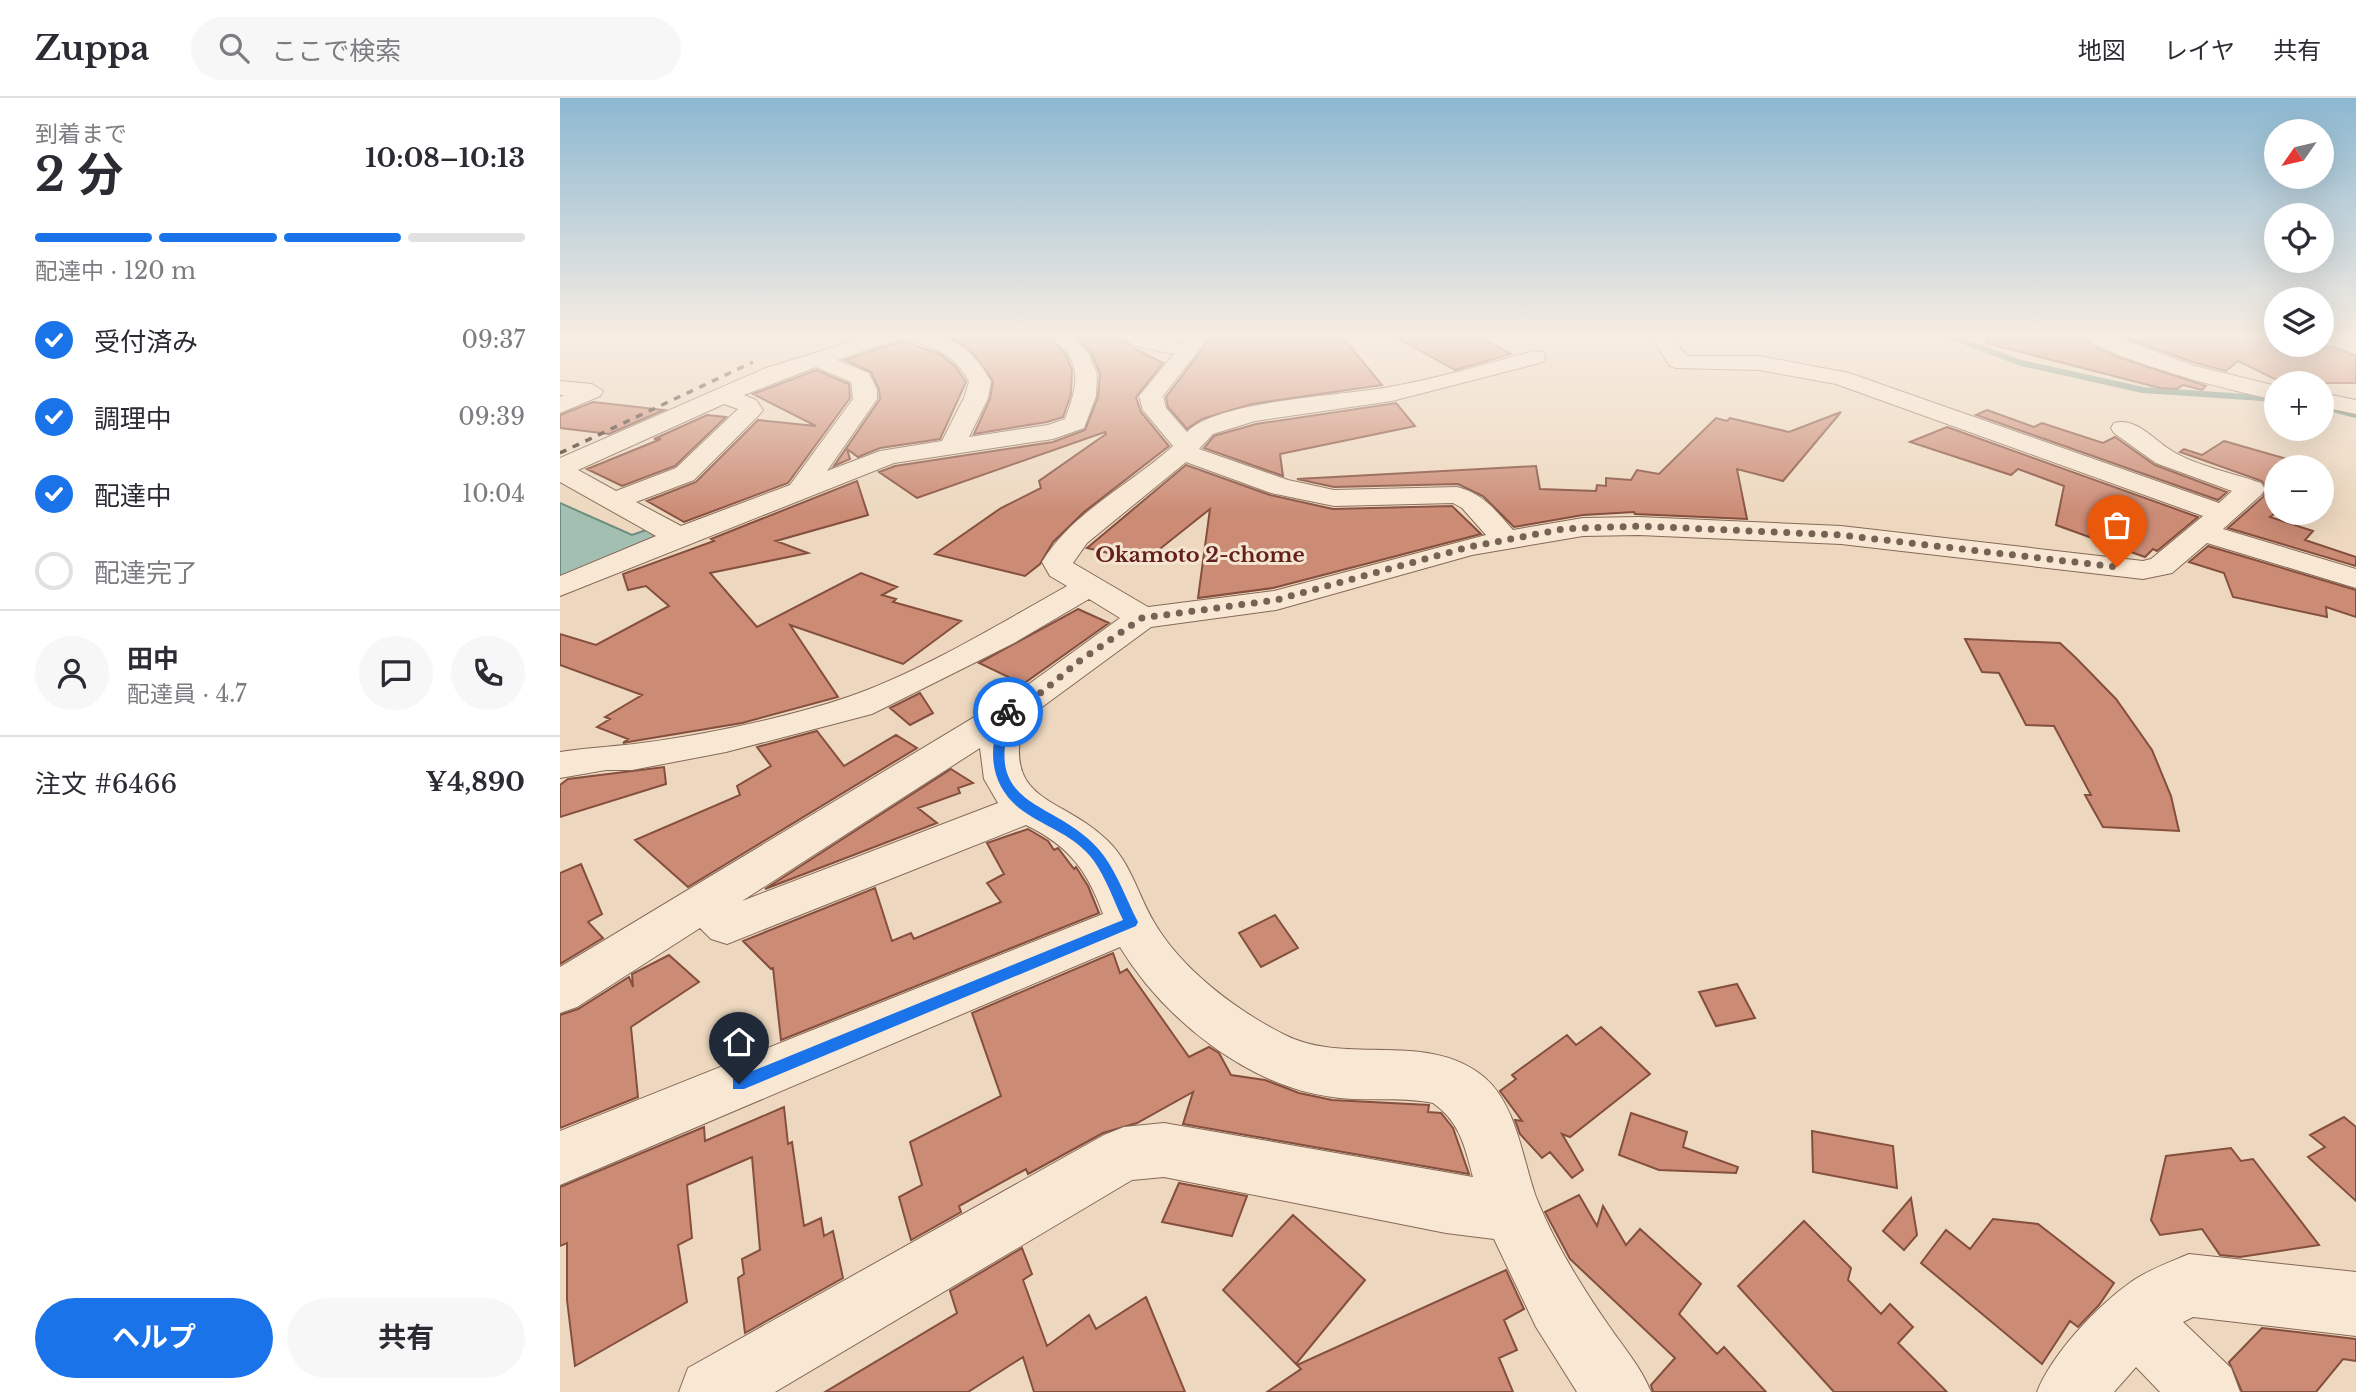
<!DOCTYPE html>
<html lang="ja">
<head>
<meta charset="utf-8">
<style>
  :root { --surface:#fff; --page:#f7f7f7; --text:#2b2b33; --muted:#7c7c81; --line:#e1e1e2; --accent:#1a73e8 }
  body { margin:0; font-family:"Libre Baskerville","Noto Sans JP",serif; background:var(--page); color:var(--text); height:100vh; display:flex; flex-direction:column; font-size:26px; white-space:nowrap }
  * { box-sizing:border-box; margin:0 }
  p { font-size:23px; color:var(--muted) }
  .icon { flex:none; width:38px; height:38px; fill:none; stroke:currentColor; stroke-width:2; stroke-linecap:round; stroke-linejoin:round }
  .map { position:relative; flex:1; overflow:hidden }
  .details { display:flex; flex-direction:column; background:var(--surface); width:560px }
  .details>* { flex:none }
  .needle { width:46px; rotate:236deg }
  .tools { position:absolute; left:1704px; top:21px; display:grid; gap:14px }
  .tools a { display:grid; place-items:center; width:70px; height:70px; border-radius:50%; background:var(--surface); box-shadow:0 7px 28px #0002; font-size:35px }
  .pin { position:absolute; display:grid; place-items:center; width:60px; height:60px; color:#fff; margin:-72px -30px; border-radius:50% 50% 50% 0; rotate:-45deg; box-shadow:0 0 7px #0007 }
  .pin .icon { rotate:45deg }
  .courier { position:absolute; display:grid; place-items:center; width:70px; height:70px; margin:-35px; border:5px solid #1a73e8; border-radius:50%; background:#fff; color:#222; box-shadow:0 2px 9px #0007 }
  .headline em { font-style:normal; font-weight:700 }
  .headline div { display:flex; flex-direction:column-reverse }
  .headline { display:flex; align-items:center; justify-content:space-between; height:119px; padding:0 35px }
  h1 { font-size:46px; font-weight:700; line-height:52px }
  .bar { display:grid; grid-template-columns:repeat(4,1fr); gap:10px 7px; align-content:center; height:84px; padding:0 35px }
  .bar i { height:9px; border-radius:5px; background:var(--line) }
  .bar .current { background:var(--accent) }
  .bar p { grid-column:span 4 }
  .line { display:flex; align-items:center; gap:18px; padding:0 35px; border-top:2px solid var(--line) }
  .line div { flex:1 }
  .round { display:grid; place-items:center; flex:none; width:74px; height:74px; border-radius:37px; background:var(--page) }
  ol { padding:0 35px; list-style:none }
  li { display:flex; align-items:center; gap:21px; height:77px }
  li p { margin-inline-start:auto }
  li .icon { padding:7px; border-radius:50%; background:var(--accent); color:#fff; stroke-width:4 }
  li:last-child { color:var(--muted) }
  li i { width:38px; height:38px; border:4px solid var(--line); border-radius:50% }
  .action { display:flex; gap:14px; margin-top:auto; padding:14px 35px }
  .action a { flex:1; height:80px; border-radius:42px; background:var(--accent); color:#fff; font-size:28px; font-weight:700; line-height:80px; text-align:center }
  .action a+a { background:var(--page); color:var(--text) }
  header { display:flex; align-items:center; gap:42px; box-sizing:border-box; height:98px; padding:0 35px; background:var(--surface); border-bottom:2px solid var(--line) }
  header strong { font-size:33px }
  nav { display:flex; gap:38px; margin-inline-start:auto; font-size:24px }
  .search { width:490px; height:63px; background:var(--page); display:flex; align-items:center; gap:18px; box-sizing:border-box; padding:0 24px; border-radius:38px; color:var(--muted); font-size:26px }
  main { display:flex; flex:1; min-height:0 }
  .map>svg:first-child { display:block }
  .water { fill:#a3bfb2; stroke:#6a8d7e; stroke-width:2 }
  .lines { fill:none; stroke-linecap:round; stroke-linejoin:round }
  .stream { stroke:#6a8d7e; stroke-width:6 }
  .building { fill:#cb8b75; stroke:#854f3e; stroke-width:2 }
  .minor-casing { stroke:#866958; stroke-width:2 }
  .minor { fill:#f8e7d2; fill-rule:evenodd }
  .rail { stroke:#35241c; stroke-width:3.5; stroke-dasharray:7 7; stroke-linecap:butt }
  .route { fill:#1a73e8 }
  .done { stroke:#756355; stroke-width:7; stroke-dasharray:0 12.6 }
  .labels { text-anchor:middle; stroke-width:6; stroke-linejoin:round; paint-order:stroke }
  .far-neighbourhood-label { font-size:21px; font-weight:bold; fill:#621f1c; stroke:#f5e4cf }
</style>
</head>
<body>
<header>
<strong>Zuppa</strong>
<div class="search"><svg class="icon" aria-label="search" viewBox="0 0 24 24"><circle cx="10" cy="10" r="6"/><path d="M15 15l6 6"/></svg>ここで検索</div>
<nav><a>地図</a><a>レイヤ</a><a>共有</a></nav>
</header>
<main>
<section class="details">
<div class="headline"><div><h1>2 分</h1><p>到着まで</p></div><em>10:08–10:13</em></div>
<div class="bar"><i class="current"></i><i class="current"></i><i class="current"></i><i></i><p>配達中 · 120 m</p></div>
<ol>
<li><svg class="icon" aria-label="check" viewBox="0 0 24 24"><path d="M5 12l5 5 9-10"/></svg>受付済み<p>09:37</p></li>
<li><svg class="icon" aria-label="check" viewBox="0 0 24 24"><path d="M5 12l5 5 9-10"/></svg>調理中<p>09:39</p></li>
<li><svg class="icon" aria-label="check" viewBox="0 0 24 24"><path d="M5 12l5 5 9-10"/></svg>配達中<p>10:04</p></li>
<li><i></i>配達完了</li>
</ol>
<div class="line" style="height:126px"><a class="round"><svg class="icon" aria-label="person" viewBox="0 0 24 24"><circle cx="12" cy="8" r="4"/><path d="M4 21q1-7 8-7t8 7"/></svg></a><div><b>田中</b><p>配達員 · 4.7</p></div><a class="round"><svg class="icon" aria-label="chat" viewBox="0 0 24 24"><path d="M4 5h16v11H9l-5 4z"/></svg></a><a class="round"><svg class="icon" aria-label="phone" viewBox="0 0 24 24"><path d="M5 4h4l2 5-3 2q2 4 5 5l2-3 5 2v4C11 20 4 13 5 4z"/></svg></a></div>
<div class="line" style="height:91px"><div>注文 #6466</div><b>¥4,890</b></div>
<div class="action"><a>ヘルプ</a><a>共有</a></div>
</section>
<div class="map">
<svg width="1796" height="1294" viewBox="0 0 1796 1294">
  <rect width="100%" height="100%" fill="#edd8bf"/>
  <path class="water" d="M 0,405 L 72,437 L 86,432 L 95,438 L 85,447 L 0,481 Z"/>
  <g class="lines">
    <path class="stream" d="M 1384,236 L 1461,265 L 1583,292 L 1717,301
      M 1765,309 L 1796,317"/>
  </g>
  <path class="building" d="M 373,236 L 486,236 L 506,257 L 512,272 L 511,296 L 503,319 L 487,324 L 414,336 L 430,301 L 433,283 L 410,252 L 397,243 Z
    M 513,236 L 556,236 L 573,250 L 603,265 L 576,299 L 581,314 L 609,348 L 524,414 L 493,444 L 480,466 L 465,478 L 375,456 L 441,410 L 481,390 L 479,383 L 546,336 L 545,334 L 357,400 L 319,374 L 335,368 L 493,344 L 525,332 L 538,299 L 540,276 L 531,254 Z
    M 654,236 L 780,236 L 822,287 L 692,306 L 642,321 L 627,331 L 608,309 L 606,299 Z
    M 830,236 L 914,236 L 951,256 L 895,272 Z
    M 1427,236 L 1521,236 L 1533,248 L 1555,258 L 1646,288 L 1642,292 L 1623,287 L 1617,291 L 1600,290 L 1426,245 Z
    M 1555,236 L 1717,236 L 1717,253 L 1774,249 L 1796,258 L 1796,285 L 1723,285 L 1678,263 L 1666,273 L 1632,264 Z
    M 342,243 L 380,256 L 395,268 L 406,284 L 380,341 L 320,350 L 298,359 L 287,351 L 290,361 L 274,368 L 320,301 L 319,291 L 311,274 L 285,262 Z
    M 256,272 L 289,286 L 290,300 L 228,385 L 124,424 L 87,403 L 136,384 L 198,322 L 256,328 L 193,296 Z
    M 33,304 L 104,312 L 49,336 L 0,330 L 0,317 Z
    M 836,305 L 855,328 L 720,356 L 723,378 L 644,350 L 654,338 L 696,326 Z
    M 1427,312 L 1474,329 L 1482,325 L 1543,345 L 1555,339 L 1595,367 L 1667,394 L 1658,402 L 1416,317 Z
    M 1281,314 L 1223,383 L 1177,371 L 1187,421 L 1075,416 L 1074,414 L 1023,417 L 954,429 L 923,398 L 898,386 L 774,389 L 737,381 L 976,368 L 980,391 L 1036,393 L 1037,387 L 1046,388 L 1046,380 L 1071,382 L 1077,372 L 1099,376 L 1156,320 L 1167,323 L 1170,320 L 1229,334 Z
    M 147,317 L 166,319 L 115,368 L 62,388 L 27,371 L 101,341 L 94,341 Z
    M 1387,329 L 1638,419 L 1597,453 L 1593,451 L 1585,459 L 1496,427 L 1504,388 L 1458,371 L 1451,377 L 1350,344 Z
    M 1664,343 L 1755,369 L 1717,369 L 1717,414 L 1710,419 L 1753,433 L 1745,442 L 1796,459 L 1796,468 L 1668,430 L 1703,399 L 1707,390 L 1702,383 L 1620,354 L 1624,351 L 1642,357 Z
    M 626,367 L 710,397 L 773,411 L 892,408 L 921,436 L 713,490 L 638,500 L 650,411 L 591,458 L 572,454 L 565,459 L 527,450 Z
    M 297,383 L 308,417 L 216,443 L 248,455 L 150,475 L 197,529 L 301,475 L 337,489 L 322,497 L 336,501 L 333,504 L 401,523 L 343,566 L 230,527 L 278,599 L 182,625 L 74,643 L 63,645 L 68,641 L 37,629 L 50,621 L 45,619 L 82,597 L 0,567 L 0,536 L 36,547 L 109,508 L 86,488 L 68,492 L 63,476 L 154,443 L 151,441 Z
    M 1648,448 L 1796,492 L 1796,519 L 1766,509 L 1767,519 L 1673,499 L 1664,475 L 1629,464 Z
    M 518,511 L 549,525 L 463,586 L 419,565 Z
    M 1405,541 L 1500,545 L 1516,560 L 1556,601 L 1592,652 L 1611,698 L 1619,733 L 1543,729 L 1525,697 L 1531,697 L 1494,628 L 1466,627 L 1439,575 L 1422,574 Z
    M 360,595 L 373,615 L 350,627 L 330,610 Z
    M 257,633 L 284,668 L 336,637 L 357,650 L 128,789 L 75,742 L 180,697 L 177,688 L 211,668 L 197,649 Z
    M 104,669 L 106,686 L 0,719 L 0,687 L 8,681 Z
    M 391,671 L 413,685 L 398,690 L 400,695 L 358,710 L 377,725 L 205,791 Z
    M 468,731 L 488,743 L 494,752 L 498,750 L 514,771 L 516,769 L 528,788 L 539,815 L 221,942 L 213,870 L 211,871 L 183,843 L 315,790 L 332,843 L 351,835 L 354,841 L 441,804 L 427,785 L 444,776 L 427,745 Z
    M 21,766 L 42,816 L 28,824 L 43,840 L 0,866 L 0,775 Z
    M 715,817 L 738,850 L 701,869 L 679,835 Z
    M 553,855 L 560,875 L 567,871 L 629,959 L 649,949 L 659,955 L 671,977 L 705,982 L 739,995 L 772,1002 L 869,1007 L 868,1014 L 881,1015 L 893,1030 L 909,1076 L 623,1026 L 633,994 L 577,1025 L 543,1035 L 468,1076 L 466,1071 L 399,1108 L 401,1114 L 351,1142 L 339,1099 L 362,1087 L 350,1044 L 441,998 L 412,915 Z
    M 109,857 L 139,884 L 71,929 L 78,999 L 0,1030 L 0,917 L 18,911 L 69,879 L 73,889 L 72,876 Z
    M 1177,886 L 1195,920 L 1156,928 L 1139,894 Z
    M 1041,929 L 1090,976 L 1010,1039 L 1002,1036 L 1023,1072 L 1012,1080 L 990,1054 L 982,1060 L 960,1036 L 955,1022 L 962,1023 L 940,993 L 956,981 L 952,977 L 1007,937 L 1016,947 Z
    M 224,1009 L 228,1046 L 232,1044 L 244,1128 L 261,1120 L 264,1138 L 273,1133 L 283,1180 L 185,1235 L 178,1180 L 184,1176 L 182,1161 L 200,1152 L 192,1059 L 127,1087 L 132,1140 L 118,1147 L 127,1204 L 15,1268 L 7,1202 L 7,1145 L 0,1148 L 0,1089 L 144,1029 L 145,1043 Z
    M 1071,1015 L 1127,1034 L 1123,1049 L 1178,1069 L 1176,1075 L 1099,1072 L 1059,1057 Z
    M 1784,1019 L 1796,1029 L 1796,1103 L 1748,1059 L 1765,1049 L 1750,1037 Z
    M 1252,1033 L 1333,1048 L 1337,1090 L 1253,1074 Z
    M 1671,1050 L 1681,1063 L 1693,1061 L 1759,1147 L 1680,1159 L 1660,1157 L 1642,1131 L 1600,1137 L 1591,1122 L 1606,1058 Z
    M 619,1085 L 687,1098 L 672,1138 L 602,1124 Z
    M 1019,1097 L 1037,1128 L 1043,1108 L 1066,1147 L 1080,1131 L 1141,1186 L 1119,1216 L 1157,1256 L 1164,1249 L 1206,1294 L 1093,1294 L 1091,1287 L 1115,1260 L 1010,1161 L 985,1114 Z
    M 1351,1100 L 1357,1137 L 1344,1152 L 1323,1133 Z
    M 733,1117 L 805,1182 L 736,1266 L 663,1192 Z
    M 1433,1121 L 1478,1126 L 1554,1185 L 1539,1207 L 1518,1229 L 1510,1223 L 1482,1266 L 1361,1165 L 1386,1132 L 1410,1151 Z
    M 1244,1123 L 1291,1170 L 1288,1182 L 1321,1216 L 1330,1206 L 1353,1229 L 1338,1245 L 1387,1294 L 1274,1294 L 1178,1188 Z
    M 462,1150 L 472,1176 L 463,1182 L 487,1248 L 529,1217 L 536,1231 L 586,1199 L 625,1294 L 474,1294 L 463,1259 L 408,1294 L 265,1294 L 397,1215 L 390,1193 Z
    M 946,1172 L 964,1211 L 944,1222 L 957,1252 L 939,1260 L 953,1294 L 707,1294 L 741,1271 L 737,1267 Z
    M 1702,1230 L 1796,1241 L 1796,1263 L 1783,1261 L 1756,1294 L 1682,1294 L 1669,1264 Z"/>
  <g class="lines">
    <defs>
      <path id="minor" d="M 316,236 C 368,236 404,231 431,284 L 428,300 L 409,339 L 488,327 L 505,321 C 513,300 522,276 508,256 C 502,248 493,244 488,236 L 510,236 L 529,256 L 537,276 L 536,298 L 524,330 L 493,341 L 334,365 L 0,498 L 0,478 L 96,438 L 0,384 L 0,360 L 206,270 ZM 342,240 C 370,247 396,256 409,284 L 404,300 L 382,343 L 320,353 L 267,373 L 317,301 L 317,292 L 309,275 L 277,262 ZM 256,269 L 291,284 L 293,301 L 230,387 L 121,428 L 76,404 L 134,382 L 199,317 L 203,312 L 196,302 L 184,297 ZM 164,306 L 178,311 L 116,370 L 56,393 L 18,372 Z
        M 558,236 L 582,236 L 623,245 L 631,236 L 651,236 L 603,298 L 606,310 L 627,334 C 658,302 783,298 829,289 C 878,281 927,265 975,253 L 983,254 L 986,259 L 983,264 L 832,303 L 695,323 L 653,336 L 639,351 L 728,382 L 774,392 L 897,389 C 923,395 936,413 953,432 L 1023,420 L 1079,419 L 1281,428 L 1583,463 L 1591,461 L 1643,418 L 1276,286 L 1199,272 L 1116,270 L 1109,267 L 1089,236 L 1109,236 L 1127,258 L 1199,258 L 1289,275 L 1659,405 L 1672,393 L 1596,365 L 1554,335 L 1551,330 L 1554,325 C 1576,319 1594,342 1612,353 C 1637,368 1673,375 1701,385 L 1705,391 L 1701,397 L 1663,431 L 1796,471 L 1796,490 L 1647,445 L 1612,475 L 1583,481 L 1281,446 L 1079,437 L 1023,438 L 912,457 L 716,512 L 591,529 L 463,623 C 443,706 500,697 547,742 C 571,765 578,797 594,824 C 621,871 677,913 725,937 C 786,968 868,932 924,979 C 957,1007 962,1060 976,1099 C 994,1144 1021,1188 1049,1228 C 1064,1250 1081,1269 1091,1294 L 1017,1294 L 976,1229 L 934,1141 L 886,1135 L 604,1079 L 572,1082 L 215,1294 L 119,1294 L 128,1270 L 544,1037 L 564,1029 L 604,1025 L 913,1079 C 905,1049 900,1024 873,1005 C 839,998 805,1004 772,999 C 687,988 603,920 560,849 L 0,1087 L 0,1033 L 543,816 C 527,772 509,748 466,727 L 167,846 L 151,841 L 140,830 L 17,909 L 0,915 L 0,869 L 469,586 L 560,520 L 529,501 L 454,545 L 312,616 L 166,654 L 72,672 L 46,672 L 0,680 L 0,654 C 25,650 49,649 74,646 C 139,638 226,620 288,599 C 361,574 439,526 507,488 L 490,478 L 482,464 C 512,414 570,387 613,348 L 583,312 L 579,298 L 614,256 L 575,248 ZM 626,364 L 711,395 L 774,408 L 893,405 L 902,410 L 926,437 L 714,493 L 588,509 L 513,465 L 527,445 ZM 420,650 L 424,681 L 438,705 L 182,803 Z
        M 1523,236 L 1549,236 L 1631,267 L 1717,288 L 1717,302 C 1683,296 1540,260 1523,236 Z
        M 0,283 L 32,286 L 43,293 L 40,298 L 0,315 L 0,299 L 4,297 L 0,297 Z
        M 1762,295 L 1796,302 L 1796,316 L 1762,309 Z
        M 1629,1156 L 1796,1174 L 1796,1238 L 1633,1219 L 1623,1224 L 1671,1270 L 1680,1294 L 1600,1294 L 1576,1269 L 1554,1294 L 1477,1294 C 1492,1256 1537,1208 1571,1184 C 1588,1172 1610,1164 1629,1156 Z"/>
    </defs>
    <use href="#minor" class="minor-casing"/>
    <use href="#minor" class="minor"/>
    <path class="rail" d="M 0,355 L 193,264"/>
  </g>
  <linearGradient id="sky" x2="0" y2="1"><stop stop-color="#8cb8d2"/><stop offset="0.57" stop-color="#f7ede2"/><stop offset="1" stop-color="#f7ede2" stop-opacity="0"/></linearGradient>
  <rect width="1796" height="417" fill="url(#sky)"/>
  <path class="route" d="M 445,611 L 454,614 C 416,716 501,699 544,758 C 558,777 567,803 578,824 L 576,828 L 184,991 L 173,991 L 173,981 L 563,822 C 554,803 546,780 534,763 C 515,737 487,730 463,713 C 428,688 426,647 445,611 Z"/>
  <g class="lines">
    <path class="done" d="M 448,614 L 482,594 L 518,564 L 582,520 L 716,502 L 909,449 L 1003,431 L 1079,428 L 1281,437 L 1557,469"/>
  </g>
  <g class="labels">
    <g class="far-neighbourhood-label">
      <text x="640" y="464">Okamoto 2-chome</text>
    </g>
  </g>
</svg>
<div class="tools">
<a><svg class="needle" viewBox="-14 -14 28 28"><path d="M0-13l5 13h-10z" fill="#e53935"/><path d="M0 13l5-13h-10z" fill="#7c7c81"/></svg></a>
<a><svg class="icon" aria-label="locate" viewBox="0 0 24 24"><circle cx="12" cy="12" r="6"/><path d="M12 2v4M12 18v4M2 12h4M18 12h4"/></svg></a>
<a><svg class="icon" aria-label="layers" viewBox="0 0 24 24"><path d="M12 4l9 5-9 5-9-5zM3 14l9 5 9-5"/></svg></a>
<a>+</a>
<a>−</a>
</div>
<div class="pin" style="left:1557px;top:469px;background:#ea580c"><svg class="icon" aria-label="bag" viewBox="0 0 24 24"><path d="M5 8h14l-1 12H6zM9 8a3 3 0 0 1 6 0"/></svg></div>
<div class="pin" style="left:179px;top:986px;background:#1f2937"><svg class="icon" aria-label="home" viewBox="0 0 24 24"><path d="M3 11l9-7 9 7M6 9v11h12V9"/></svg></div>
<div class="courier" style="left:448px;top:614px"><svg class="icon" aria-label="bike" viewBox="0 0 24 24"><circle cx="6" cy="16" r="4"/><circle cx="18" cy="16" r="4"/><path d="M6 16l4-8h5l3 8M10 8l3 8H6M13 5h3"/></svg></div>
</div>
</main>
</body>
</html>
